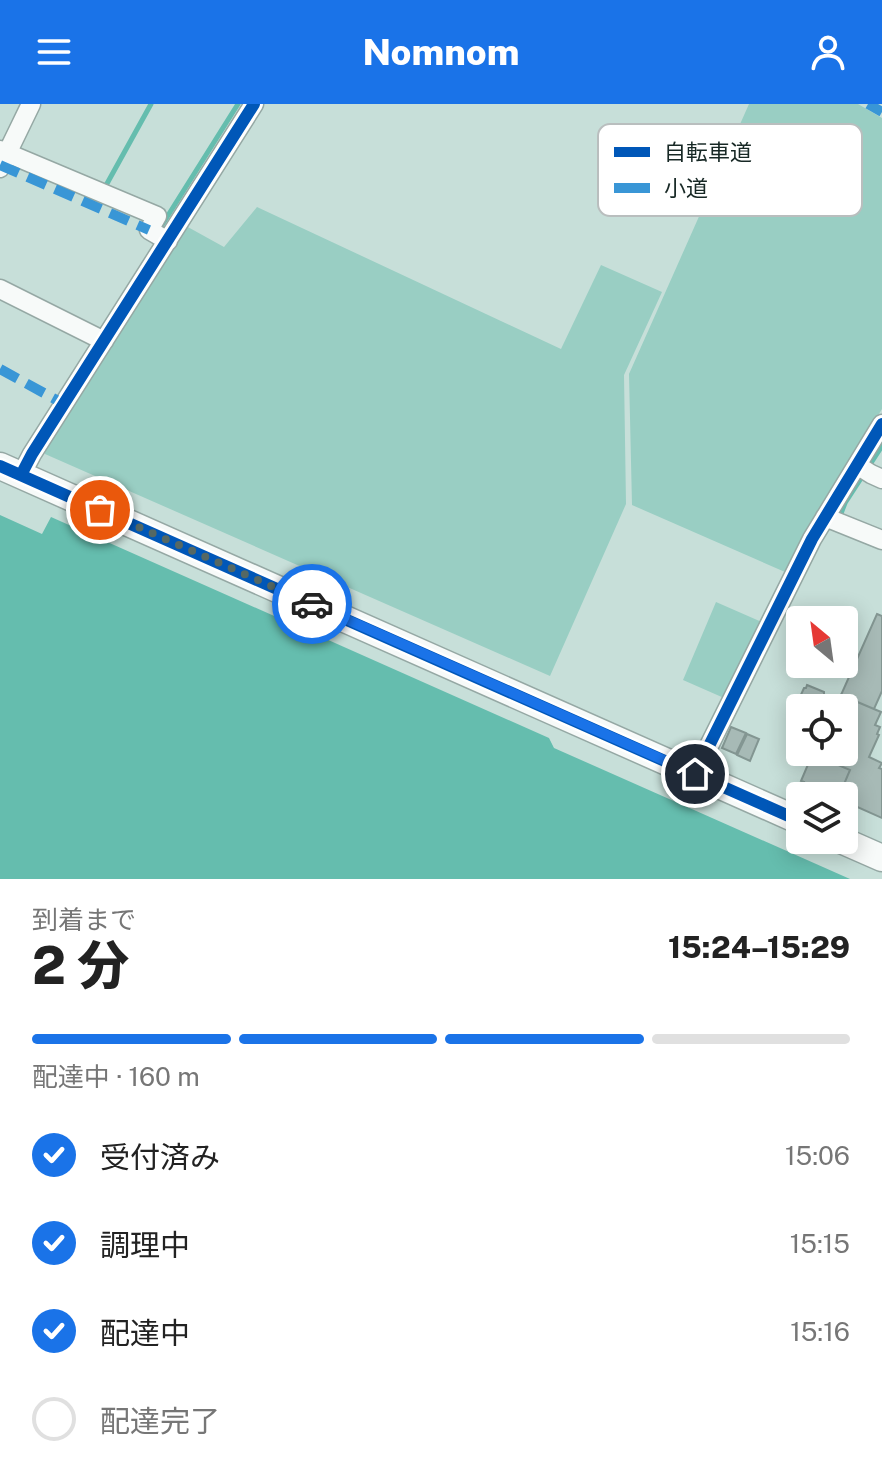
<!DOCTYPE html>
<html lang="ja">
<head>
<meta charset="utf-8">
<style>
  :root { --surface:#fff; --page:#f2f2f2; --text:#222; --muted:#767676; --line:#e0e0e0; --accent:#1a73e8 }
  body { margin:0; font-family:"Public Sans","Noto Sans JP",sans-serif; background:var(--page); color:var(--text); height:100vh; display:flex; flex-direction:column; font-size:30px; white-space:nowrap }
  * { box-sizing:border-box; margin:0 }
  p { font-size:26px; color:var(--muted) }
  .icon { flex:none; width:44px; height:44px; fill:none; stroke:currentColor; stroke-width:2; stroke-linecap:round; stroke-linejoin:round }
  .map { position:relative; height:775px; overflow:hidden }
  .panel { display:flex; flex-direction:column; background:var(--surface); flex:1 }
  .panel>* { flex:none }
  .needle { width:52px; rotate:331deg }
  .fabs { position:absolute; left:786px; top:502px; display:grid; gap:16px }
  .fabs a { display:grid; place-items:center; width:72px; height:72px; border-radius:8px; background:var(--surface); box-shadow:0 4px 20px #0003; font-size:40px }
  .pin { position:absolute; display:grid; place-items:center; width:68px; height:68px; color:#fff; margin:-34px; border:4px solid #fff; border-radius:50%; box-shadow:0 2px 8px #0007 }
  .courier { position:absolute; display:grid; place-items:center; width:80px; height:80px; margin:-40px; border:6px solid #1a73e8; border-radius:50%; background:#fff; color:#222; box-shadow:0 2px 10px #0007 }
  .headline em { font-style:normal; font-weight:800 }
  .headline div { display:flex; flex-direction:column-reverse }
  .headline { display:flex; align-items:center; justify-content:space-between; height:136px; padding:0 32px }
  h1 { font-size:52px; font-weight:800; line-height:60px }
  .bar { display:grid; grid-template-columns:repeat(4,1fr); gap:12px 8px; align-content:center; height:96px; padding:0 32px }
  .bar i { height:10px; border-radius:6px; background:var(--line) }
  .bar .active { background:var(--accent) }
  .bar p { grid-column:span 4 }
  ol { padding:0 32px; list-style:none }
  li { display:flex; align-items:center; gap:24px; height:88px }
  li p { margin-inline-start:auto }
  li .icon { padding:8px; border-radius:50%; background:var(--accent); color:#fff; stroke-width:4 }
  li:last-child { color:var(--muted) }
  li i { width:44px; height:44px; border:4px solid var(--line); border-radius:50% }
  header { display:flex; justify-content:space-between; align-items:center; height:104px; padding:0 32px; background:var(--accent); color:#fff; font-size:36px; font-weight:800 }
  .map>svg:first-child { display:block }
  .green { fill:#99cec3 }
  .water { fill:#65bdae }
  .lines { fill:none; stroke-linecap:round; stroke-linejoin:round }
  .stream { stroke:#65bdae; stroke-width:5 }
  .building { fill:#a7bab6; stroke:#839692; stroke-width:2 }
  .street-casing { stroke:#95a8a4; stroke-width:21 }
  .secondary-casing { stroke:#95a8a4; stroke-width:29 }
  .street { stroke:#f7faf9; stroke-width:18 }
  .secondary { stroke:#f7faf9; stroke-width:26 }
  .quiet { stroke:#3996d6; stroke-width:10; stroke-dasharray:20 10; stroke-linecap:butt }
  .cycleway-casing { stroke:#fff; stroke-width:17 }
  .cycleway { stroke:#0057b8; stroke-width:12 }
  .done { stroke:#556864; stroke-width:8; stroke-dasharray:0 14.4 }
  .route { stroke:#1a73e8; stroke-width:10 }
  .key { fill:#fff; stroke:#b9bebe; stroke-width:2 }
  .key-label { font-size:22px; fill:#172825 }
</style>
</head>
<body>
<header><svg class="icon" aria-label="menu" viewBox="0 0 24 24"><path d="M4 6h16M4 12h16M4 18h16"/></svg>Nomnom<svg class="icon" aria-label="person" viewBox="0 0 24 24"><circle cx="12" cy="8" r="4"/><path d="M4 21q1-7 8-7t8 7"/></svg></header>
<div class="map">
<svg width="882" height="775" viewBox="0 0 882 775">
  <rect width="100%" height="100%" fill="#c7dfd9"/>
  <path class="green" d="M 749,0 L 858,0 L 882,14 L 882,305 L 816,410 L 785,468 L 632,401 L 629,270 Z
    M 257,103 L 561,245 L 601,161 L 662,188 L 624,271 L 626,400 L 550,572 L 45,350 L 44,343 L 186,122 L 224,143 Z
    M 716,498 L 764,519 L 724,594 L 683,576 Z"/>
  <path class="water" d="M 0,411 L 42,430 L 51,413 L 549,634 L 554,644 L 850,775 L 0,775 Z"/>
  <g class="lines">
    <path class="stream" d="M 104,85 L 151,0
      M 156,119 L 162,121 L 238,0
      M 842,412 L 840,412 L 845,399 L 882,342"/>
  </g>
  <path class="building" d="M 877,510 L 882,512 L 882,587 L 874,605 L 841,591 Z
    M 807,581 L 824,588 L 824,592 L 818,604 L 800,604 L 800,622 L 789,617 L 804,584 L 806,584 Z
    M 841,591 L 881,608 L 875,621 L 880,623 L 877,630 L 879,631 L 869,653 L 882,659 L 879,664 L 882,665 L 882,714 L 844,697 L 844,692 L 839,692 L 850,666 L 815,651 L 816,648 L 844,648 L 844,604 L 836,604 Z
    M 731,623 L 746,629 L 736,650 L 722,644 Z
    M 747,630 L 759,635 L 750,657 L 737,651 Z
    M 812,651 L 815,652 L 815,651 L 850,666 L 839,692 L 829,692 L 803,681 L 804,678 L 801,677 Z"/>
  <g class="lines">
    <defs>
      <path id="street" d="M 0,46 L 157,112 L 149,126 L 168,137
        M 0,64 L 31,0
        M 0,185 L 104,237
        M 857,361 L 871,370 L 882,375
        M 21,371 L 32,350 L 254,0
        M 825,413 L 882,436
        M 695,670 L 812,435 L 882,320"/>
      <path id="secondary" d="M 0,362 L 800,717
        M 841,736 L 882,754"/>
    </defs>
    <use href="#street" class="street-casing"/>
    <use href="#secondary" class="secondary-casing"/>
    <use href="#street" class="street"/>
    <use href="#secondary" class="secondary"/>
    <path class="quiet" d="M 868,0 L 882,8
      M 0,61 L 149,126
      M 0,265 L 64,300"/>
    <defs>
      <path id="cycleway" d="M 0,362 L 800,717
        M 21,371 L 32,350 L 254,0
        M 695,670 L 812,435 L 882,320"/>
    </defs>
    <use href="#cycleway" class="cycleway-casing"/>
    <use href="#cycleway" class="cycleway"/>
  </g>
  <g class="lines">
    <path class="done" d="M 100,406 L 312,500"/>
    <path class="route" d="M 312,500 L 695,670"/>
  </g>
  <rect x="598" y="20" width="264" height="92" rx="12" class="key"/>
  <rect x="614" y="43" width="36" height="10" fill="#0057b8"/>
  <rect x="614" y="79" width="36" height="10" fill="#3996d6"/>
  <g class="key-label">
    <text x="664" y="56">自転車道</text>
    <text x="664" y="92">小道</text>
  </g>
</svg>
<div class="fabs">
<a><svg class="needle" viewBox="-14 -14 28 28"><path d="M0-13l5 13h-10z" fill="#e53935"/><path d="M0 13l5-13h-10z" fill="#767676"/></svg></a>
<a><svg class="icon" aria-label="locate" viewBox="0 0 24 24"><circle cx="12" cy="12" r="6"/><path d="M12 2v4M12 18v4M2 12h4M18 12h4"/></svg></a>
<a><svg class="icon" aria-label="layers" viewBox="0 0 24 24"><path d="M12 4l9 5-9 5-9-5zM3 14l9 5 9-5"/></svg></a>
</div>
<div class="pin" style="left:100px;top:406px;background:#ea580c"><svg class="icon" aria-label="bag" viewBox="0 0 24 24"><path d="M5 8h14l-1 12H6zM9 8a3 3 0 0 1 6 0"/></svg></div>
<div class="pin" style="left:695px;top:670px;background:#1f2937"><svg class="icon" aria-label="home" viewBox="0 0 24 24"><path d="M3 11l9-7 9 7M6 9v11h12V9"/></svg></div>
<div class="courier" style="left:312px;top:500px"><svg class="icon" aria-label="car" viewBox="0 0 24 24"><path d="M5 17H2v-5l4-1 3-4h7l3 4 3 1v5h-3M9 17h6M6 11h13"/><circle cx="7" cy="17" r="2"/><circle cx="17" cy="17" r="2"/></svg></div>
</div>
<section class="panel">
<div class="headline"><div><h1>2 分</h1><p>到着まで</p></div><em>15:24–15:29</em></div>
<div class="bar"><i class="active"></i><i class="active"></i><i class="active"></i><i></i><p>配達中 · 160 m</p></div>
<ol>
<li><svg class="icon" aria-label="check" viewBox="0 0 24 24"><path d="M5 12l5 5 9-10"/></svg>受付済み<p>15:06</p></li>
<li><svg class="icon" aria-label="check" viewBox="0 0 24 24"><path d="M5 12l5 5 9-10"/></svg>調理中<p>15:15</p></li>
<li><svg class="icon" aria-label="check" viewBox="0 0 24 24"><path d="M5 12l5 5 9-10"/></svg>配達中<p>15:16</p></li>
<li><i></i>配達完了</li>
</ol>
</section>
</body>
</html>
